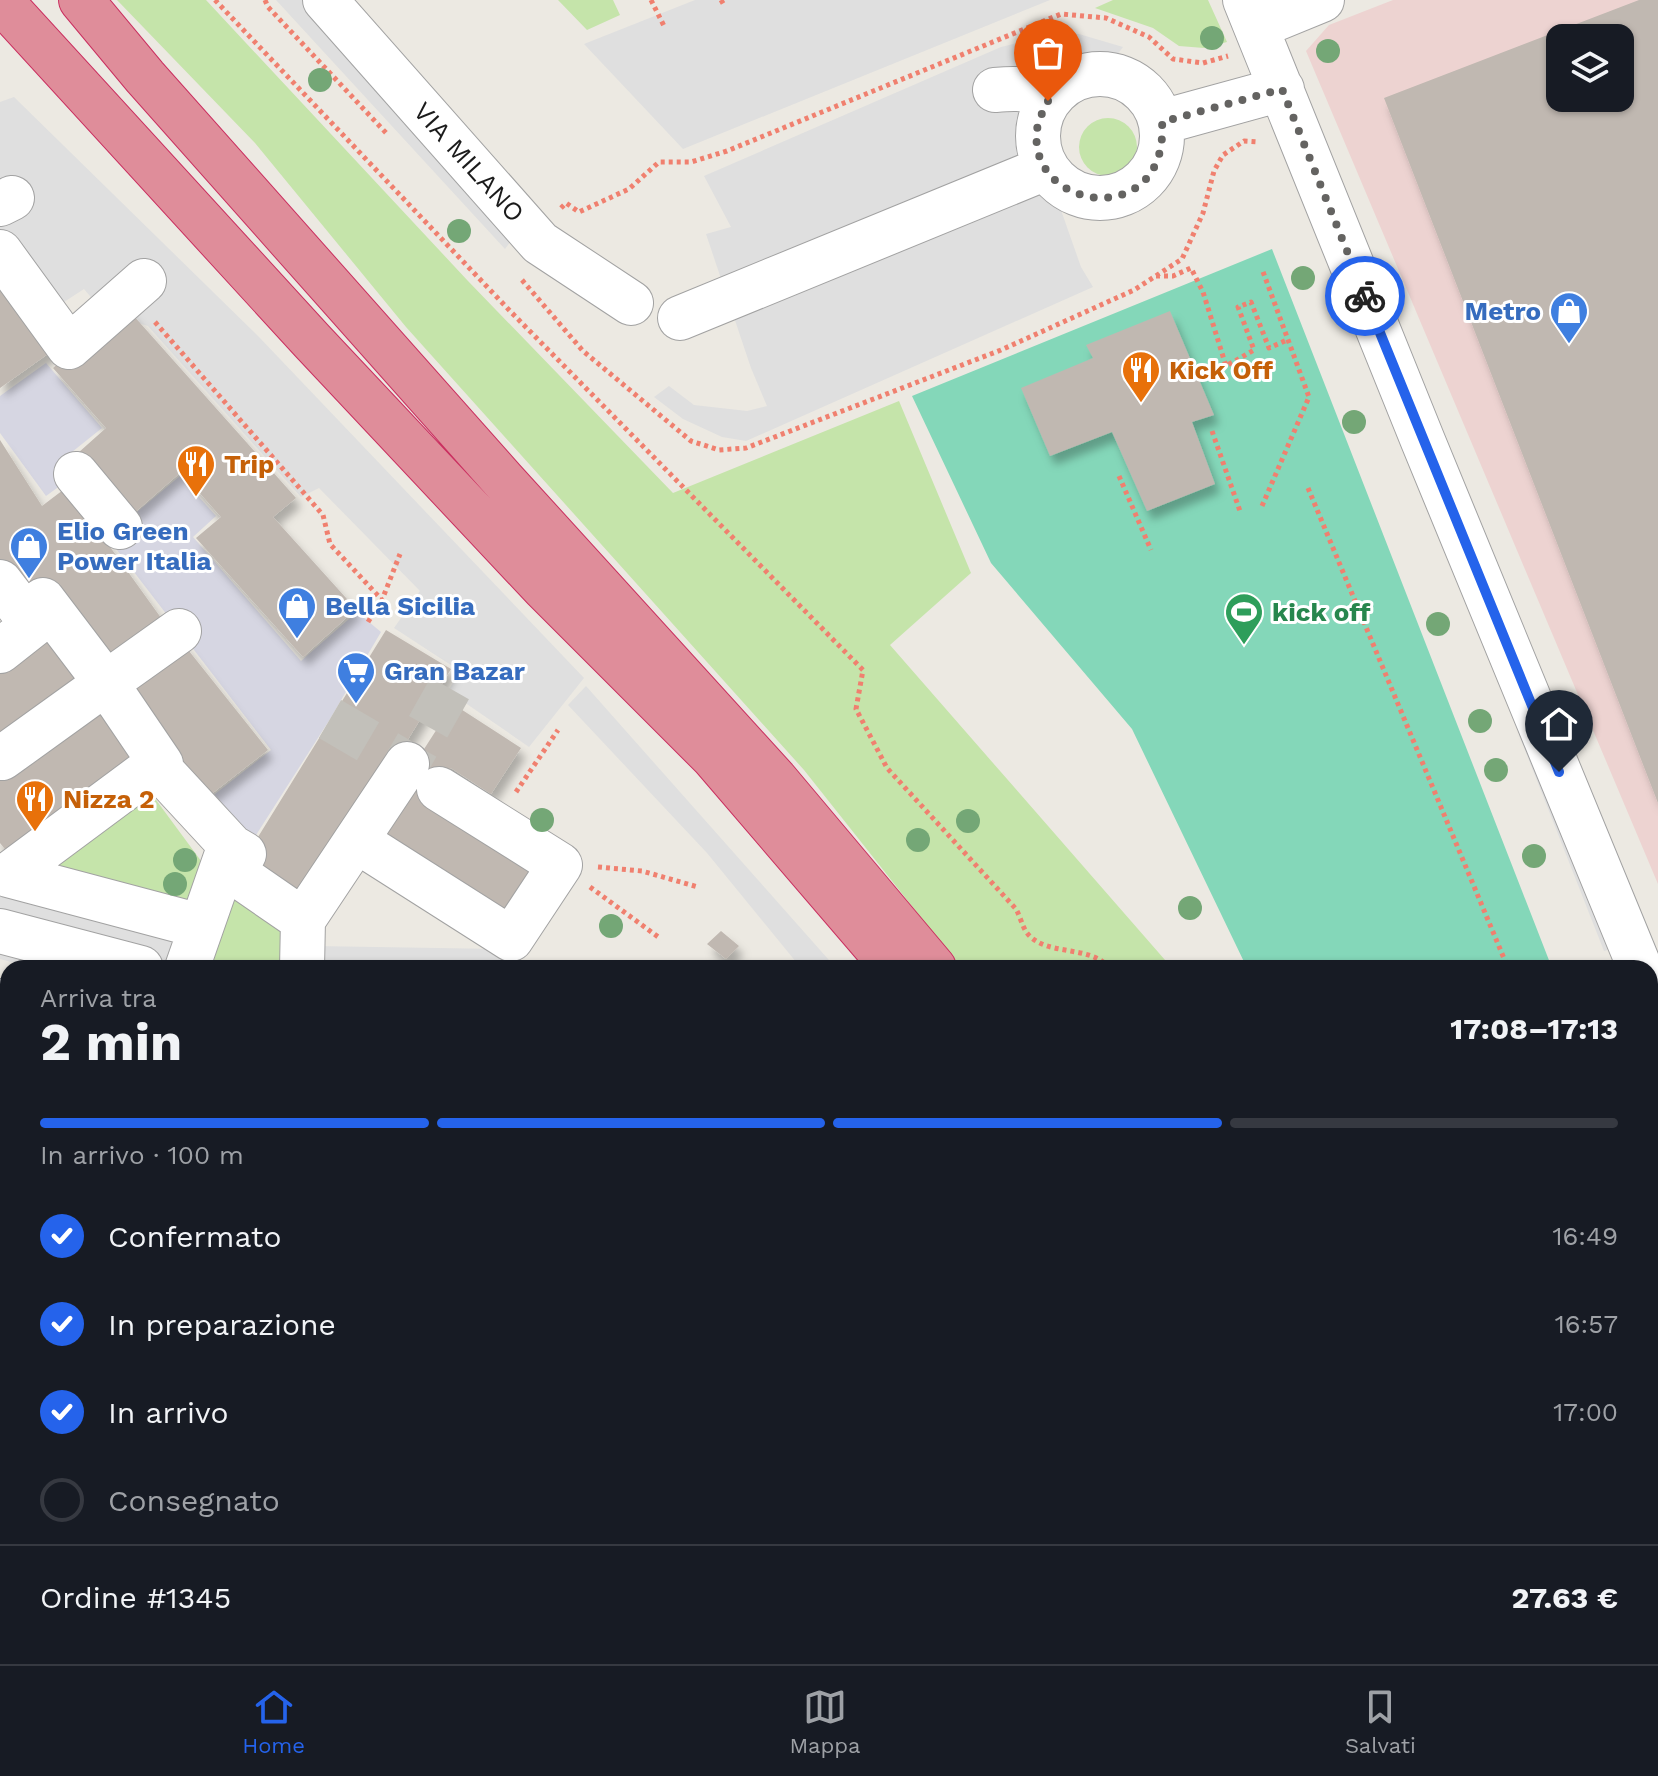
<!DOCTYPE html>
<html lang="it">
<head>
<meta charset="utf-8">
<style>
  :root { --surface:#171b24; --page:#20242c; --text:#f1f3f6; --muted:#9ea1a6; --line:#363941; --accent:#2563eb }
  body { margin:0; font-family:"Work Sans",sans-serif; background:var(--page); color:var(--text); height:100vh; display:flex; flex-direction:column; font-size:30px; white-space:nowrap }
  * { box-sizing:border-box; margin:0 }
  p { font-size:26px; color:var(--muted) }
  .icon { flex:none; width:44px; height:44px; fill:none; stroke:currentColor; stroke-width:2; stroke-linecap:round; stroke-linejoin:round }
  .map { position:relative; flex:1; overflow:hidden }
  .side { position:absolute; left:0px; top:960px; width:1658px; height:704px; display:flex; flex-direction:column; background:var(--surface); border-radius:24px 24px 0 0; box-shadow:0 2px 6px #0004 }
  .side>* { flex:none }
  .tools { position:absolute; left:1546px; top:24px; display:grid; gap:16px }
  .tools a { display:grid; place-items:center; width:88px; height:88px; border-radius:16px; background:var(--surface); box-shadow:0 2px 6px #0004; font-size:40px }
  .pin { position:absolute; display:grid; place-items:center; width:68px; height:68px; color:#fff; margin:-82px -34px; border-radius:50% 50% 50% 0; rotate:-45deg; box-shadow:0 0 8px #0007 }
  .pin .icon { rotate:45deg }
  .courier { position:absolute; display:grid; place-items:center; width:80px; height:80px; margin:-40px; border:6px solid #2563eb; border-radius:50%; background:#fff; color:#222; box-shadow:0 2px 10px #0007 }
  .headline em { font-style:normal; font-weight:700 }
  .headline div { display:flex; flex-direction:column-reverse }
  .headline { display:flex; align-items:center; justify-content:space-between; height:136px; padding:0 40px }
  h1 { font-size:52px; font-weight:700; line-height:60px }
  .bar { display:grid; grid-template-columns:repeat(4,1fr); gap:12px 8px; align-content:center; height:96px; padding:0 40px }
  .bar i { height:10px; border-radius:6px; background:var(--line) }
  .bar .current { background:var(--accent) }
  .bar p { grid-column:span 4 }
  .line { display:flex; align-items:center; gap:20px; padding:0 40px; border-top:2px solid var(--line) }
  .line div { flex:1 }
  ol { padding:0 40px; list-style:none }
  li { display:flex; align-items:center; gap:24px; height:88px }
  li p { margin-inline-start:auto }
  li .icon { padding:8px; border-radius:50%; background:var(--accent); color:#fff; stroke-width:4 }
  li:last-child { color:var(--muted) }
  li i { width:44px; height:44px; border:4px solid var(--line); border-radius:50% }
  .tab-bar { display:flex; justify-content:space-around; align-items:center; height:112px; border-top:2px solid var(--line); background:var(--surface); font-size:22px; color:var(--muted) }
  .tab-bar a { display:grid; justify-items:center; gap:4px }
  .tab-bar .current { color:var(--accent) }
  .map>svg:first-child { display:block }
  .commercial { fill:#edd3d1; fill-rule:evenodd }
  .grass { fill:#c5e4aa }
  .forest { fill:#a6c999 }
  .park { fill:#c0f5c6 }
  .pitch { fill:#84d7b9 }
  .parking { fill:#dfdfdf }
  .plaza { fill:#d6d6e2 }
  .building { fill:#c0b8b1; fill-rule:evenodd; filter:url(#shadow) }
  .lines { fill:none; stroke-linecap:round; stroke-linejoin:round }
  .minor-tunnel { stroke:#c2c0ba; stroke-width:44; stroke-dasharray:44 22; stroke-linecap:butt }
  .minor-casing { stroke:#a2a2a2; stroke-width:46 }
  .major-casing { stroke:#89620a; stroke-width:46 }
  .highway-casing { stroke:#ca2f60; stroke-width:46 }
  .path { stroke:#f0806f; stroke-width:5; stroke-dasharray:4 4; stroke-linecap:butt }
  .minor { stroke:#fff; stroke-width:44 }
  .major { stroke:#f5d29e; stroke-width:44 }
  .highway { stroke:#df8d9a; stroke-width:44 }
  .tree { fill:#74a776 }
  .done { stroke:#646361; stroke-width:8; stroke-dasharray:0 14.4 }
  .route { stroke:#2563eb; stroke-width:10 }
  .labels { text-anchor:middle; stroke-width:6; stroke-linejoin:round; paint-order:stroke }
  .street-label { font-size:26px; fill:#1b1b1b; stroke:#fff }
  .shop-label { font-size:26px; font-weight:bold; fill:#366cbe; stroke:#fff; text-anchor:start }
  .food-label { font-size:26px; font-weight:bold; fill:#c56008; stroke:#fff; text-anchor:start }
  .leisure-label { font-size:26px; font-weight:bold; fill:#27864d; stroke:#fff; text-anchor:start }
</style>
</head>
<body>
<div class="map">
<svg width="1658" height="1664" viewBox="0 0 1658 1664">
  <defs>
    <filter id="shadow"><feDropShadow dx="5" dy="9" stdDeviation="4" flood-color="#0004"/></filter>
  </defs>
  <rect width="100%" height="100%" fill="#ece9e2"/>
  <path class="commercial" d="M 1393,0 L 1658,0 L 1658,884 L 1306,51 L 1329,25 ZM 1560,38 L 1620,38 L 1620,98 L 1560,98 Z"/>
  <path class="grass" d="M 117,0 L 206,0 L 468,281 L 673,493 L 899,401 L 971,573 L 890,645 L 1172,968 L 961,968 L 804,770 L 406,327 L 255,143 Z
    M 558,0 L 613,0 L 620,15 L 587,30 Z
    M 1113,0 L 1208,0 L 1227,42 L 1204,48 L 1179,46 L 1153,28 L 1095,8 Z
    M1079 147a29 29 0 1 1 58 0a29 29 0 1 1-58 0Z
    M 145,785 L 207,869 L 193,913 L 30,871 Z
    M 226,881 L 291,919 L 291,968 L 201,968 Z
    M 2,1027 L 8,1029 L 8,1390 L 0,1379 Z
    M 1656,1148 L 1658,1239 L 1650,1246 L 1650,1151 Z
    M 0,1481 L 8,1486 L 8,1656 L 135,1656 L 140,1664 L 0,1664 Z
    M 762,1656 L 1084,1656 L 1073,1664 L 768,1664 Z"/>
  <path class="forest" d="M 1650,1604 L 1658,1607 L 1658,1664 L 1529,1664 L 1524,1656 L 1650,1656 Z"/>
  <path class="park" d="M 268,1656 L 702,1656 L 708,1664 L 274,1664 Z"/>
  <path class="pitch" d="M 1272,249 L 1552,968 L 1247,968 L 1132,729 L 991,563 L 912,396 Z
    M 560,1656 L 627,1656 L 634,1664 L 550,1664 Z"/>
  <path class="parking" d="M 276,0 L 302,0 L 517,233 L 505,249 Z
    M 695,0 L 1050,0 L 683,149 L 584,44 Z
    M 1079,34 L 1123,47 L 1111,63 L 1069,56 L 1029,63 L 1012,71 L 1081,267 L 1093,287 L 746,441 L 722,437 L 683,419 L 654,397 L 669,386 L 694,405 L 747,411 L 767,406 L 751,368 L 706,234 L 731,227 L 704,176 L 1001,47 L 1049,35 Z
    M 14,97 L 259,337 L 584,678 L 529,747 L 448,691 L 460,671 L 394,628 L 420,591 L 319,488 L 301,497 L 148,326 L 113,315 L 100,308 L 84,289 L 44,315 L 0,245 L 0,102 Z
    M 586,686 L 836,968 L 801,968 L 707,853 L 568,705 Z
    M 1530,733 L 1615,948 L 1604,951 L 1519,735 Z
    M 0,877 L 190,930 L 180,968 L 33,968 L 0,959 Z
    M 314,946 L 500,949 L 502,968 L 316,968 Z"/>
  <path class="plaza" d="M 46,363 L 102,428 L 72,452 L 86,467 L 46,496 L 0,433 L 0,396 Z
    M 180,476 L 216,516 L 193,537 L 301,661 L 357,612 L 381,632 L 330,719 L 244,854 L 201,805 L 271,750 L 107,537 Z"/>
  <path class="building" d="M 1639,0 L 1658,0 L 1658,803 L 1384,98 ZM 1560,38 L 1620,38 L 1620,98 L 1560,98 Z
    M 0,262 L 59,346 L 0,388 Z
    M 124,305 L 296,498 L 273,517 L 356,609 L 303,657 L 196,538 L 221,517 L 181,472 L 133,514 L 78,453 L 106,428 L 53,368 Z
    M 1170,311 L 1214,415 L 1192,422 L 1215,484 L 1147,511 L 1112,432 L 1050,456 L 1021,388 L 1093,358 L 1086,345 Z
    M 0,440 L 42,506 L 67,487 L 169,629 L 115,666 L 54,580 L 22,602 L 0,574 Z
    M 386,630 L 451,669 L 303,911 L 237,871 Z
    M 48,631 L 86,683 L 0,745 L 0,666 Z
    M 181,641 L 268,750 L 205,799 L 119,690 Z
    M 104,696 L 147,748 L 13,859 L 0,843 L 0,781 Z
    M 453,704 L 521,748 L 491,794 L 451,768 L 435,793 L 551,866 L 508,933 L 365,841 Z
    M 721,931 L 739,946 L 726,959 L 707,944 Z
    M 1658,1348 L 1658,1373 L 1650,1363 L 1650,1354 Z
    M 1658,1467 L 1658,1509 L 1650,1515 L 1650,1472 Z
    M 0,1528 L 8,1529 L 8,1591 L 0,1590 Z
    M 62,1656 L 129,1662 L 129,1664 L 61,1664 Z"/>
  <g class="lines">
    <path class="minor-tunnel" d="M 330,719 L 407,764 L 454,681"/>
    <defs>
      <path id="minor" d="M 325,0 L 540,243 L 631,303
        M 1245,0 L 1423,441 L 1640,968
        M 1256,27 L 1322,0
        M1038 136a62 62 0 1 1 124 0a62 62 0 1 1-124 0Z
        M 995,90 C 1016,88 1031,87 1048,101
        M 1162,122 L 1282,89
        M 0,204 L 12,198
        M 0,252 L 69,347 L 144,281
        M 680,318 L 1046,168
        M 76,474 L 120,527
        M 0,582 L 33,625 L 0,651
        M 179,631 L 106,683 L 161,764 L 156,765 L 230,845 L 187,968
        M 2,758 L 106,683 L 43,600
        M 156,765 L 8,875 L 200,926
        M 357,841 L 511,939 L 560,865 L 439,789
        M 232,847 L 244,854 L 229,869 L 303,920 L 302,968
        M 303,920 L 407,764
        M 0,931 L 141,968
        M 1650,992 L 1658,1012
        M 0,1001 L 8,1003
        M 0,1422 L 8,1433
        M 1650,1427 L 1658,1439
        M 1650,1581 L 1658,1585
        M 182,1656 L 187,1664
        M 742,1656 L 748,1664"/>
      <path id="major" d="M 1650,1303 L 1658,1295
        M 1403,1656 L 1412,1664
        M 1472,1656 L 1478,1664
        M 1118,1664 L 1129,1656
        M 1168,1664 L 1179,1656"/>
      <path id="highway" d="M 0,0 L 312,341 L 544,588 L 713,757 L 894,968
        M 81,0 L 145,77 L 503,480 L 775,779 L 934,968"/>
    </defs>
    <use href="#minor" class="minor-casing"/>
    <use href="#major" class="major-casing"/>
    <use href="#highway" class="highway-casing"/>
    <path class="path" d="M 215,0 L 511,312 L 863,670 L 856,709 L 887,768 L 1016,909 C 1020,916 1022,926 1027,933 C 1046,957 1089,944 1110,968
      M 265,0 L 268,7 L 388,135
      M 651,0 L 664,26
      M 721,0 L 724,5
      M 561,208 L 566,203 L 579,212 L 629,189 L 659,162 L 691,162 L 727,151 L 1061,14 L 1106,18 L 1149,37 L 1173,59 L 1203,63 L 1228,56
      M 1156,276 L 1173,276 L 1191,268 L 1203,292 L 1226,366 L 1254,350 L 1238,307 L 1251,302 L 1269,348 L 1287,340
      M 522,280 L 583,351 L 691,441 L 719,450 L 746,448 L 1001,350 L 1134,290 L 1182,259 L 1203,213 L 1214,171 L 1223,155 L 1244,141 L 1259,142
      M 155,322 L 323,515 L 330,544 L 382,600 L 400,554
      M 1212,431 L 1241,514
      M 1119,476 L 1151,550
      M 1308,488 L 1508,968
      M 1262,506 L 1309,397 L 1262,269
      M 368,622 L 382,600
      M 516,792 L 558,730
      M 598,867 L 642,871 L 698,887
      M 590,887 L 661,939
      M 1650,1088 L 1658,1107
      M 244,1656 L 250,1664
      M 689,1656 L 694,1664
      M 817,1656 L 858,1664
      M 1301,1656 L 1316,1659 L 1320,1664
      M 1279,1664 L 1290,1656"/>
    <use href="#minor" class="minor"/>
    <use href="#major" class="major"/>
    <use href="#highway" class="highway"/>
  </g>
  <g class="tree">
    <circle cx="1212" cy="38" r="12"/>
    <circle cx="1328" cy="51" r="12"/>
    <circle cx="320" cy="80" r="12"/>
    <circle cx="459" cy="231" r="12"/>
    <circle cx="1303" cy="278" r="12"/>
    <circle cx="1354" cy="422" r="12"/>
    <circle cx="1438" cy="624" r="12"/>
    <circle cx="1480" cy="721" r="12"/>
    <circle cx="1496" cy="770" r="12"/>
    <circle cx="542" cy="820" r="12"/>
    <circle cx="968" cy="821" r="12"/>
    <circle cx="918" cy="840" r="12"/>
    <circle cx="1534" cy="856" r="12"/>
    <circle cx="185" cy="860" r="12"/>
    <circle cx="175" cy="884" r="12"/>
    <circle cx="1190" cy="908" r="12"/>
    <circle cx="611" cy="926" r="12"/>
  </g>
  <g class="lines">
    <path class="done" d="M 1048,101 C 1045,108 1040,116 1038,124 C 1020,210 1169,235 1162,122 L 1282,89 L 1365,296"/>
    <path class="route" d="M 1365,296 L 1559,772"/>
  </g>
  <defs>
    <symbol id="shop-pin" viewBox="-11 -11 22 30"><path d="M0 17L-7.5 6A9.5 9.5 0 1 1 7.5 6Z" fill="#3f7fe0" stroke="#fff"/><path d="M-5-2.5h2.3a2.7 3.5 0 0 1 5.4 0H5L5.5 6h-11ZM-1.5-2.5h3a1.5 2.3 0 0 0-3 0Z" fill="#fff"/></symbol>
    <symbol id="restaurant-pin" viewBox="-11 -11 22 30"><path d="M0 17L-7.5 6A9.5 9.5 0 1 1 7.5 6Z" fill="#e8710a" stroke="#fff"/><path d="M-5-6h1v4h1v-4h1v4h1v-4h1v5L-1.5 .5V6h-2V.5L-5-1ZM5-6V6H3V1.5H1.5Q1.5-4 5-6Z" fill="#fff"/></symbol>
    <symbol id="stadium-pin" viewBox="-11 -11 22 30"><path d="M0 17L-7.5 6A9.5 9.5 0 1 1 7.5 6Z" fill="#2e9e5b" stroke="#fff"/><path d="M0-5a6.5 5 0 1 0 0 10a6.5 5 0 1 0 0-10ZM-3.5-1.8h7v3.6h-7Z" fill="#fff"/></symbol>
    <symbol id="supermarket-pin" viewBox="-11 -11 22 30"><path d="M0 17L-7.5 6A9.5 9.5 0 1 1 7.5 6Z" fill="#3f7fe0" stroke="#fff"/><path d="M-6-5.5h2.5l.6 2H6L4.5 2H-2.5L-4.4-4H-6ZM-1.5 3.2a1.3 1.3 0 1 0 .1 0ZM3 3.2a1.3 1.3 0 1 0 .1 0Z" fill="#fff"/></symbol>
  </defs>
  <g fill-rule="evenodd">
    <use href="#shop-pin" x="1547" y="289" width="44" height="60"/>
    <use href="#restaurant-pin" x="1119" y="348" width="44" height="60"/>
    <use href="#restaurant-pin" x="174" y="442" width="44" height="60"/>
    <use href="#shop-pin" x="7" y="524" width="44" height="60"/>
    <use href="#shop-pin" x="275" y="584" width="44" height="60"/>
    <use href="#stadium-pin" x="1222" y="590" width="44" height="60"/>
    <use href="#supermarket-pin" x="334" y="649" width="44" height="60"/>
    <use href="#restaurant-pin" x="13" y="777" width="44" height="60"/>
  </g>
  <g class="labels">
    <g class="street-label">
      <text transform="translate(469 162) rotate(48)" y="9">VIA MILANO</text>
    </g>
    <g class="shop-label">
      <text x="1541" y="320" text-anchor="end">Metro</text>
      <text x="57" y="540">Elio Green<tspan x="57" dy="30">Power Italia</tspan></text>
      <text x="325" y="615">Bella Sicilia</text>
      <text x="384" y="680">Gran Bazar</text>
    </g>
    <g class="food-label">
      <text x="1169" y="379">Kick Off</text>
      <text x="224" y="473">Trip</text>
      <text x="63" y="808">Nizza 2</text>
    </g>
    <g class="leisure-label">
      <text x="1272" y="621">kick off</text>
    </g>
  </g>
</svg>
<div class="tools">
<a><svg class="icon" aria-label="layers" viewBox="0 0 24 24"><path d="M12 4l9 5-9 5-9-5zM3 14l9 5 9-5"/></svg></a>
</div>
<div class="pin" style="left:1048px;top:101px;background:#ea580c"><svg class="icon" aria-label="bag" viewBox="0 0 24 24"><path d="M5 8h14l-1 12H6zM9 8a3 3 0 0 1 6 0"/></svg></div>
<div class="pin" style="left:1559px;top:772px;background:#1f2937"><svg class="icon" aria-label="home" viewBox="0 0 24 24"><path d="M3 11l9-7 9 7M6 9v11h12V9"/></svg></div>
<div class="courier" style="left:1365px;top:296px"><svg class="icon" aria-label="bike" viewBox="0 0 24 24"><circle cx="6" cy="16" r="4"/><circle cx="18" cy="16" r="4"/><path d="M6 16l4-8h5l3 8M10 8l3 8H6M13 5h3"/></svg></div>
<section class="side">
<div class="headline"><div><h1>2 min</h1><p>Arriva tra</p></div><em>17:08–17:13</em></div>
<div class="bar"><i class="current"></i><i class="current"></i><i class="current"></i><i></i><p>In arrivo · 100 m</p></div>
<ol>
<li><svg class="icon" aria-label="check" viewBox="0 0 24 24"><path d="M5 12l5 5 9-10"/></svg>Confermato<p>16:49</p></li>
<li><svg class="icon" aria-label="check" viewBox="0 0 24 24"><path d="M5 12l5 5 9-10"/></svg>In preparazione<p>16:57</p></li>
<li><svg class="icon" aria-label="check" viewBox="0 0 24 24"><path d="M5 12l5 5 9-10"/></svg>In arrivo<p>17:00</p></li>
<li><i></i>Consegnato</li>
</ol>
<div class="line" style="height:104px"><div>Ordine #1345</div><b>27.63 €</b></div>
</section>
</div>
<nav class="tab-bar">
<a class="current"><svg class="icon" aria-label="home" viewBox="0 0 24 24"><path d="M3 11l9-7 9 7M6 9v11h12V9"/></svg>Home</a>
<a><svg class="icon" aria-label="map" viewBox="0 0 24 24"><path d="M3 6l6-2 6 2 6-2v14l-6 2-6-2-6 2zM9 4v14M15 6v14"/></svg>Mappa</a>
<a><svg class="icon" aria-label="saved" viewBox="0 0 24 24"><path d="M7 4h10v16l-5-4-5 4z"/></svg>Salvati</a>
</nav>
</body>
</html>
